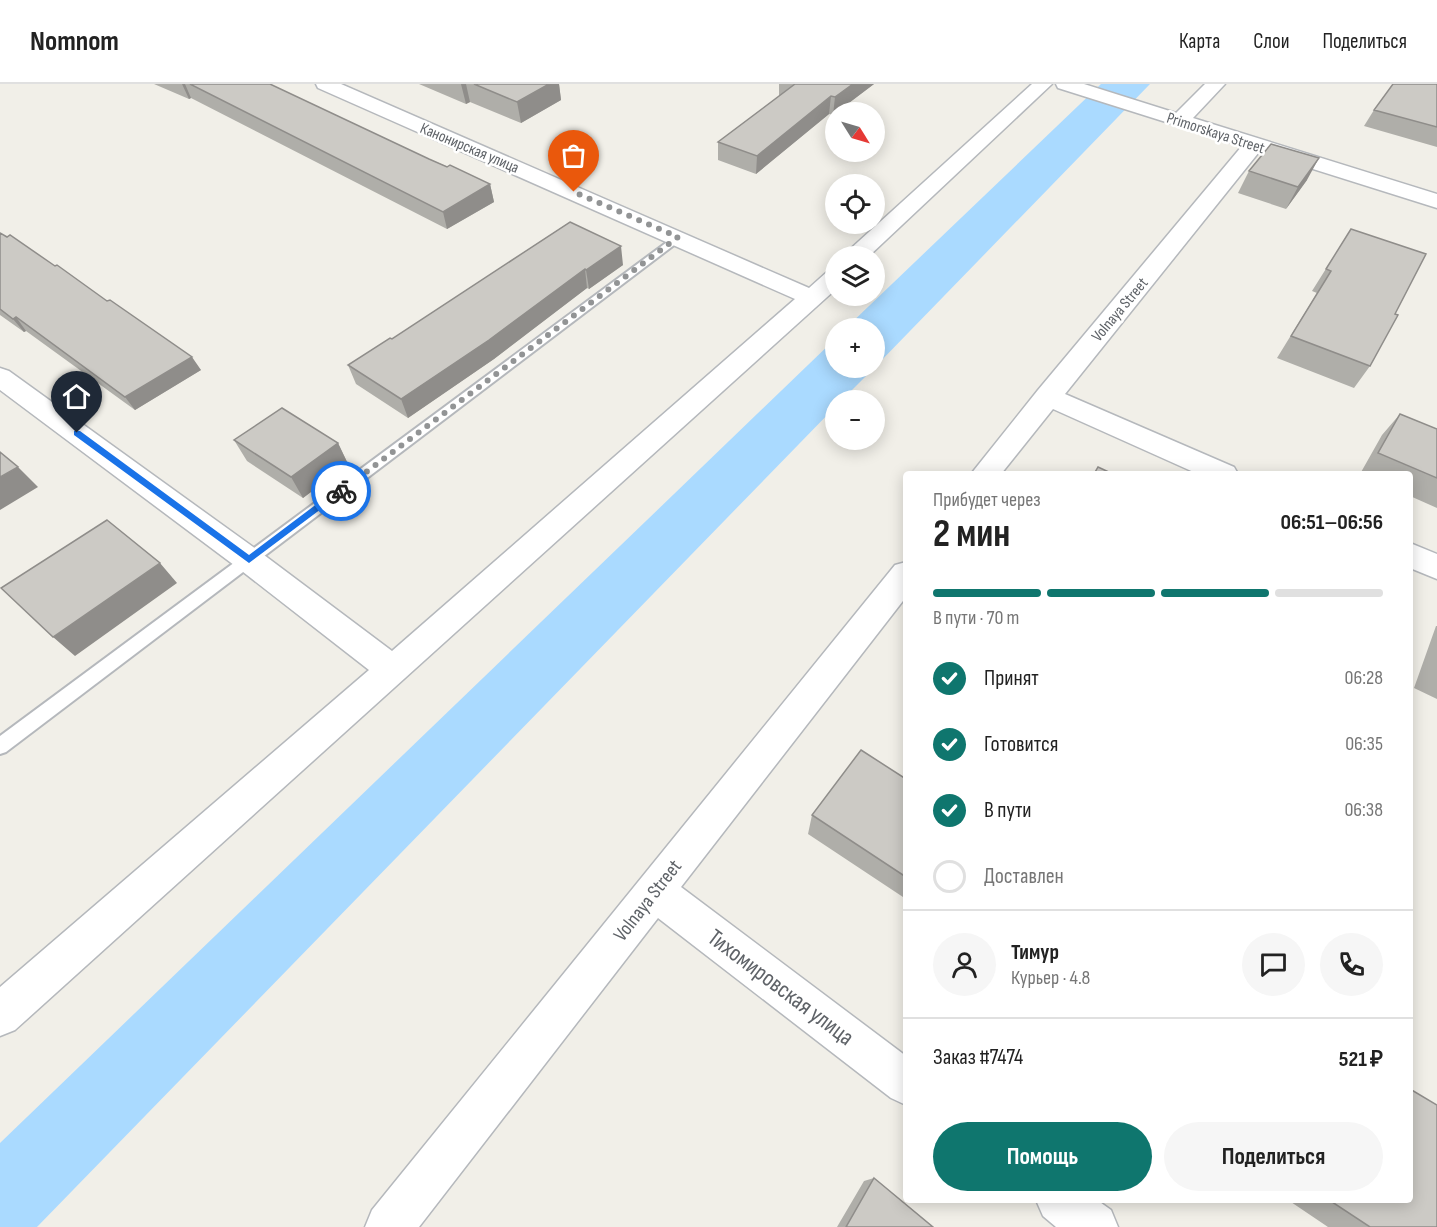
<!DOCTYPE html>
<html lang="ru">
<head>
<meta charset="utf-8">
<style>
  :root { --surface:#fff; --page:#f6f6f6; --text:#222; --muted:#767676; --line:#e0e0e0; --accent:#0f766e }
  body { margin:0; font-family:"Sofia Sans Condensed",sans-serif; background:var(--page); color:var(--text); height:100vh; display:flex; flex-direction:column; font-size:22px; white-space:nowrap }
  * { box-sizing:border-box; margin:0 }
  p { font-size:20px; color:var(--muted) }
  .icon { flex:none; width:33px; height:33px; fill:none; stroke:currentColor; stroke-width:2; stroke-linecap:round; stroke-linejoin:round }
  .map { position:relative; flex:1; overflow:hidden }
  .drawer { position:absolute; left:903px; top:387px; width:510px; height:732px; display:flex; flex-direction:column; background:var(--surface); border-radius:6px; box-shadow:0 3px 15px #0003 }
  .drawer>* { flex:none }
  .needle { width:39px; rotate:127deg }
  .controls { position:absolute; left:825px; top:18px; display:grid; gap:12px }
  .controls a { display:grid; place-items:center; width:60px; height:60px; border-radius:50%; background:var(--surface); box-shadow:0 3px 15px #0003; font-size:30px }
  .pin { position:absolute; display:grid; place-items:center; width:51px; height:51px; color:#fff; margin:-62px -26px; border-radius:50% 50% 50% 0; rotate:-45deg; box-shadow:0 0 6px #0007 }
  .pin .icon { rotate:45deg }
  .courier { position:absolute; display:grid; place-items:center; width:60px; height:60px; margin:-30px; border:4px solid #1a73e8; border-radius:50%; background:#fff; color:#222; box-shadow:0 2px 8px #0007 }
  .head em { font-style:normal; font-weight:700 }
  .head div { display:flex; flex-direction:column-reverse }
  .head { display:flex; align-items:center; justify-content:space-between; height:102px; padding:0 30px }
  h1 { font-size:39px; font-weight:700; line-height:45px }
  .bar { display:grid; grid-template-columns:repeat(4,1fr); gap:9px 6px; align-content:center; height:72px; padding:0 30px }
  .bar i { height:8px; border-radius:4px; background:var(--line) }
  .bar .current { background:var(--accent) }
  .bar p { grid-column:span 4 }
  .line { display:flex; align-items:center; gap:15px; padding:0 30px; border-top:2px solid var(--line) }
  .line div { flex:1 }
  .round { display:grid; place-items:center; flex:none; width:63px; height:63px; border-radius:32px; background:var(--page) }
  ol { padding:0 30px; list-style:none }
  li { display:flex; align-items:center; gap:18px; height:66px }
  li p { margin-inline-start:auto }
  li .icon { padding:6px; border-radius:50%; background:var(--accent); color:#fff; stroke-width:4 }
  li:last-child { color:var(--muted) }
  li i { width:33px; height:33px; border:3px solid var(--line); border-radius:50% }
  .button { display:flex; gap:12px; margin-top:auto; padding:12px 30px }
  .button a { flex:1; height:69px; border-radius:36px; background:var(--accent); color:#fff; font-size:24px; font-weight:700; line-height:69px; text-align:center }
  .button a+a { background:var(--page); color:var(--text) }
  header { display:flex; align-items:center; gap:36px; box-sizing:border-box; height:84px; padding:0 30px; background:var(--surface); border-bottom:2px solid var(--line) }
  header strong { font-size:28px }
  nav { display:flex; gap:33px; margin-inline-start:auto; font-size:21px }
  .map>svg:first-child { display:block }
  .water { fill:#aadaff }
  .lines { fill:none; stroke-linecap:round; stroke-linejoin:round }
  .service-casing { stroke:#b5b8bc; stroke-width:4 }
  .minor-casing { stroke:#b5b8bc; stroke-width:3 }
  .service { fill:#fff; fill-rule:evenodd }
  .minor { fill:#fff; fill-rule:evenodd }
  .wall { fill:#afaea9 }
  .shaded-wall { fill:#8f8d8a }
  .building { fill:#cccac5; stroke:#8f8d8a; stroke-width:1.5 }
  .route { fill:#1a73e8 }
  .done { stroke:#929495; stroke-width:6; stroke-dasharray:0 10.8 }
  .labels { text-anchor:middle; stroke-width:5; stroke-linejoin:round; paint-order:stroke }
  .far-street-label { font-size:16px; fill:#5f6368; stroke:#fff }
  .street-label { font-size:20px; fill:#5f6368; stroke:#fff }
  .near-street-label { font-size:24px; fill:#5f6368; stroke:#fff }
</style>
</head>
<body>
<header>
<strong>Nomnom</strong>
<nav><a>Карта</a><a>Слои</a><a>Поделиться</a></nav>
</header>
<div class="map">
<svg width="1437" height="1143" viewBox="0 0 1437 1143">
  <rect width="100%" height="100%" fill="#f1efe8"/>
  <path class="water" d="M 1101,0 L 1150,0 L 875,283 L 874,244 L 846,244 Z
    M 835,255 L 836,284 L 874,284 L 842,316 L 836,316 L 835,323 L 37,1143 L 0,1143 L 0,1059 Z"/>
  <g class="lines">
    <defs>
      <path id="service" d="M 678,150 L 682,151 L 682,155 L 6,668 L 0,670 L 0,652 Z"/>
      <path id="minor" d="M 316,0 L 341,0 L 809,204 L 828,187 L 836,185 L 836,205 L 15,946 L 0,952 L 0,903 L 369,586 L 238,484 L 0,306 L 0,284 L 9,287 L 260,468 L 392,567 L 795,215 L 318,4 Z
        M 1032,0 L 1052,0 L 869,172 L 845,172 L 848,167 Z
        M 1056,0 L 1084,0 L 1176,29 L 1205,0 L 1225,0 L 1193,34 L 1437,110 L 1437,124 L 1259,68 L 1065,310 L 1234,383 L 1238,390 L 1198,390 L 1053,325 L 1001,390 L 971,390 L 1038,306 L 1242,62 L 1058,4 Z
        M 1410,459 L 1437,470 L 1437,495 L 1410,484 Z
        M 906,478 L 906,513 L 681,803 L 906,972 L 906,1021 L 891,1014 L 658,834 L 419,1143 L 365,1143 L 372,1126 L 895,481 Z
        M 1036,1116 L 1097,1116 L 1111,1126 L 1118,1143 L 1056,1143 L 1043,1132 Z"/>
    </defs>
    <use href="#service" class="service-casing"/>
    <use href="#minor" class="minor-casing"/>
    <use href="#service" class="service"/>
    <use href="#minor" class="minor"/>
  </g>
  <path class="wall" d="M 154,0 L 270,0 L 429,75 L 490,100 L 494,118 L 447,145 L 191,14 L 189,15 Z
    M 419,0 L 559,0 L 561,16 L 521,39 L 470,18 L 466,20 Z
    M 779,0 L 874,0 L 833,31 L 829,30 L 756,90 L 718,76 L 718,58 L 779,12 Z
    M 1437,0 L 1437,63 L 1364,42 L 1374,26 Z
    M 1249,87 L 1307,96 L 1286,125 L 1238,109 Z
    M 570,138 L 623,181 L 589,205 L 587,204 L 494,275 L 408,334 L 356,300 L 348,281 L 392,255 Z
    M 1351,145 L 1395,230 L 1370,282 L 1354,304 L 1277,274 L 1317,209 L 1312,207 Z
    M 0,149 L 201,286 L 135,326 L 26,247 L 24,248 L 0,231 Z
    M 1400,330 L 1437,345 L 1437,424 L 1410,412 L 1410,390 L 1360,390 L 1382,351 Z
    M 234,356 L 338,359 L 348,380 L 303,414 L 247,377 Z
    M 1436,542 L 1437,542 L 1437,615 L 1414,604 Z
    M 906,695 L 906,815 L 808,750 L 812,731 Z
    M 874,1094 L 933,1143 L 837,1143 L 864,1097 Z
    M 1288,1116 L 1410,1116 L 1437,1143 L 1328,1143 Z"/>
  <path class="shaded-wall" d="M 182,0 L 185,0 L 191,14 L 189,15 Z
    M 461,0 L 466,0 L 470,18 L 466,20 Z
    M 549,0 L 559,0 L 561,16 L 521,39 L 517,18 Z
    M 853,0 L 874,0 L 833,31 L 835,13 Z
    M 831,12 L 829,30 L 756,90 L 757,72 Z
    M 1319,74 L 1307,96 L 1286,125 L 1298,103 Z
    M 490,100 L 494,118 L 447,145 L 443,128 Z
    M 621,162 L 623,181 L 589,205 L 586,186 Z
    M 585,185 L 587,204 L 494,275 L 408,334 L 401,315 Z
    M 16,233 L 26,247 L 24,248 L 13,235 Z
    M 192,273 L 201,286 L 135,326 L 125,313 Z
    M 338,359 L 348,380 L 303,414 L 291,393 Z
    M 18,383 L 38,403 L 0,426 L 0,393 Z
    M 160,479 L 177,499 L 75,572 L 53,553 Z"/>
  <path class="building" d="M 190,0 L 270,0 L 429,75 L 447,83 L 450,81 L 490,100 L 443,128 Z
    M 474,0 L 549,0 L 517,18 Z
    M 795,0 L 853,0 L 835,13 L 831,12 L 757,72 L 718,58 Z
    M 1393,0 L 1437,0 L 1437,43 L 1374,26 Z
    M 1271,60 L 1319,74 L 1298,103 L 1249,87 Z
    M 570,138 L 621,162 L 586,186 L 585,185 L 489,256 L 401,315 L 348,281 L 390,254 L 392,255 Z
    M 1351,145 L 1426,170 L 1395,230 L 1398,231 L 1370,282 L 1291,252 L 1331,187 L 1326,185 Z
    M 0,149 L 7,153 L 10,151 L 55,182 L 57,181 L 107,217 L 110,216 L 192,273 L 125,313 L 16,233 L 13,235 L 0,225 Z
    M 282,324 L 338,359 L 291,393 L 234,356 Z
    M 1400,330 L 1437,345 L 1437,394 L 1378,369 Z
    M 0,368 L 18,383 L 0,393 Z
    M 1098,383 L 1113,390 L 1094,390 Z
    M 107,436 L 160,479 L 53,553 L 1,504 Z
    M 861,666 L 906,695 L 906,793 L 812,731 Z
    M 1410,1005 L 1437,1021 L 1437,1143 L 1370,1143 L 1329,1116 L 1410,1116 Z
    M 874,1094 L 933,1143 L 846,1143 Z"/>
  <path class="route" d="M 74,347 L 80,347 L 249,471 L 338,404 L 345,407 L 249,479 L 74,351 Z"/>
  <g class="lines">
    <path class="done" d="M 341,407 L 678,153 L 574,108"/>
  </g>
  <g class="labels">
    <g class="far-street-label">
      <text transform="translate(1216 48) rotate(18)" y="6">Primorskaya Street</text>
      <text transform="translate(470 63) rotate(23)" y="6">Канонирская улица</text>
      <text transform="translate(1119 225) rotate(-50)" y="6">Volnaya Street</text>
    </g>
    <g class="street-label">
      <text transform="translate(647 816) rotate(-52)" y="7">Volnaya Street</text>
    </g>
    <g class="near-street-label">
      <text transform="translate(781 903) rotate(37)" y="8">Тихомировская улица</text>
    </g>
  </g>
</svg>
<div class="controls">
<a><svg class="needle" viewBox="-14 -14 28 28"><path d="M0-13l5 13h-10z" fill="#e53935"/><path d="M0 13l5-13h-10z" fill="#767676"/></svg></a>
<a><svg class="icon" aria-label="locate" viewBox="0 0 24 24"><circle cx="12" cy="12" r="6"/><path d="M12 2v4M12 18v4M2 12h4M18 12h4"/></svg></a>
<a><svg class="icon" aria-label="layers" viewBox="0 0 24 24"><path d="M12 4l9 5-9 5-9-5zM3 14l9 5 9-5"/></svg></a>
<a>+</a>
<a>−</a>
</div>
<div class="pin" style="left:574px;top:108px;background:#ea580c"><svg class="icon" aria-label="bag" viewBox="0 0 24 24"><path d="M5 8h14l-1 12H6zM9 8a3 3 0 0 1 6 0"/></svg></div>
<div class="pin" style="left:77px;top:349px;background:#1f2937"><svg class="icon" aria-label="home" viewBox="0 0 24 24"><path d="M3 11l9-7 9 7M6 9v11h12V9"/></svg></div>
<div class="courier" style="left:341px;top:407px"><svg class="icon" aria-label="bike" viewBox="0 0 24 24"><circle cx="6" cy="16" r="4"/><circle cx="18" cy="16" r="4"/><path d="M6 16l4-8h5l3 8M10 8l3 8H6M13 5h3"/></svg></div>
<section class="drawer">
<div class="head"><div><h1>2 мин</h1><p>Прибудет через</p></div><em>06:51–06:56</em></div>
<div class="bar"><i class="current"></i><i class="current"></i><i class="current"></i><i></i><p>В пути · 70 m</p></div>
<ol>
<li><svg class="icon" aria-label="check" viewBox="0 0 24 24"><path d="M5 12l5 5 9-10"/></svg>Принят<p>06:28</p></li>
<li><svg class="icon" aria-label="check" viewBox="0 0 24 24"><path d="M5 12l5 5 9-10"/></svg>Готовится<p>06:35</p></li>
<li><svg class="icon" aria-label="check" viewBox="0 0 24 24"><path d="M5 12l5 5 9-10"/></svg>В пути<p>06:38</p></li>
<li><i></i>Доставлен</li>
</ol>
<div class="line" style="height:108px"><a class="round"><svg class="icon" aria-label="person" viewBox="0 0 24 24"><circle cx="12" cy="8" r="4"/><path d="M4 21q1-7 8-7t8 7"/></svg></a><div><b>Тимур</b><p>Курьер · 4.8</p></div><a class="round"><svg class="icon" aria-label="chat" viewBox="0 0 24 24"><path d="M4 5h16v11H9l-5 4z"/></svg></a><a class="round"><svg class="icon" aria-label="phone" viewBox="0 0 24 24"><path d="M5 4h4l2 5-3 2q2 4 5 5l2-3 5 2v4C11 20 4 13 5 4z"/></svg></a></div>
<div class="line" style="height:78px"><div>Заказ #7474</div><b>521 ₽</b></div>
<div class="button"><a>Помощь</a><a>Поделиться</a></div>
</section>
</div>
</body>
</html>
